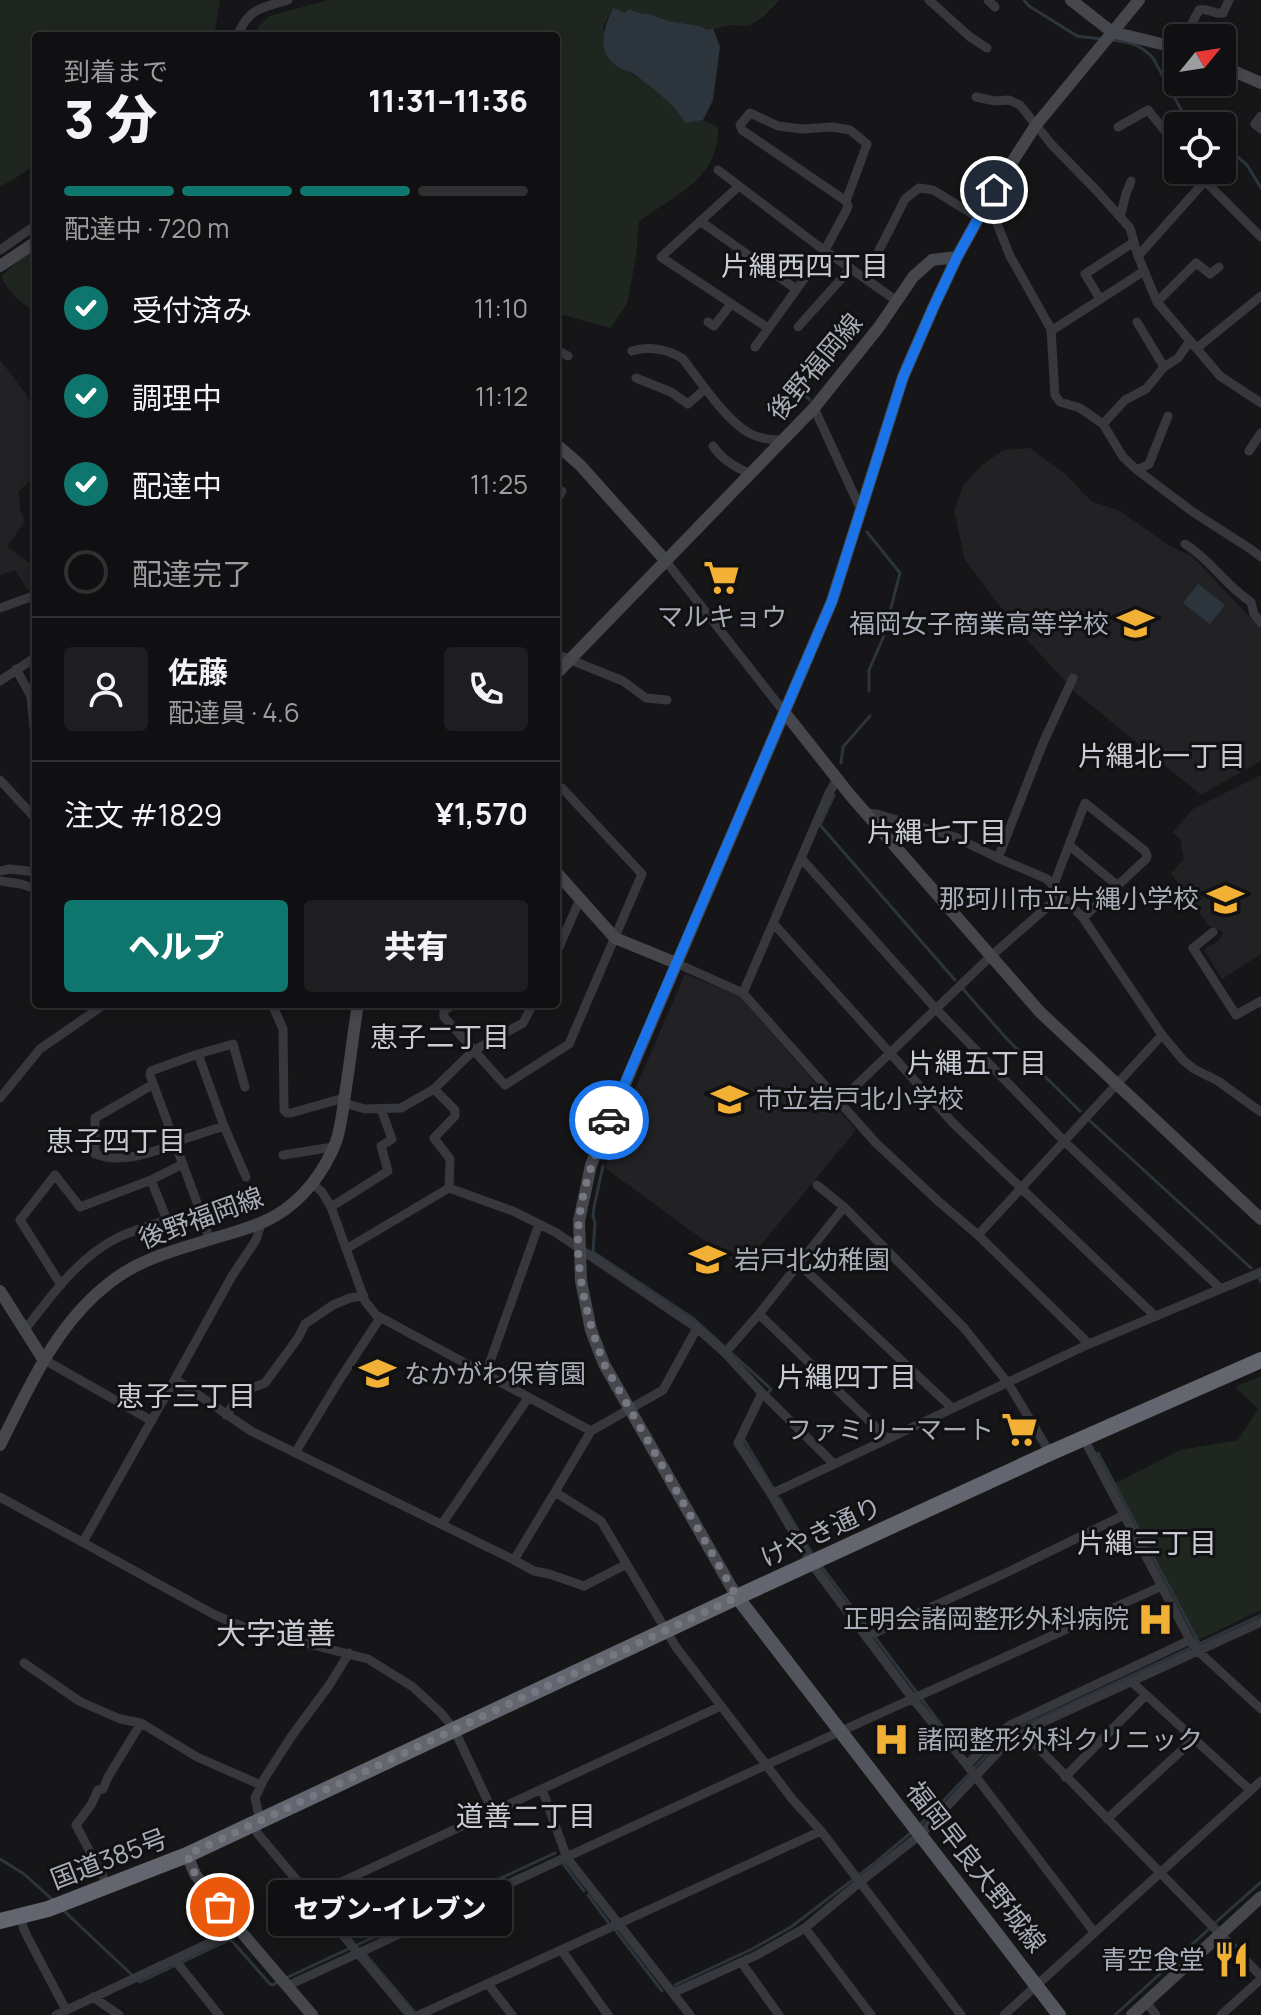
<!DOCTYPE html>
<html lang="ja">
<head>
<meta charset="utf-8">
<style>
  :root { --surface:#101012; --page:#1e1e20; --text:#f1f3f6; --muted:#9c9d9f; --line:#303032; --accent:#0f766e }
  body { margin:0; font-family:Manrope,"Noto Sans JP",sans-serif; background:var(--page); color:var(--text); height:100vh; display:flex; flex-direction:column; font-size:30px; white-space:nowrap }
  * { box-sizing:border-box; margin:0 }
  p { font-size:26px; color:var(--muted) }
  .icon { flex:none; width:44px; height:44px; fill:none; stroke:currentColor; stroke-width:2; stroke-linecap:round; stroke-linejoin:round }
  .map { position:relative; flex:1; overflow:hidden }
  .details { position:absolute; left:32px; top:32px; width:528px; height:976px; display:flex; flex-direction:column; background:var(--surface); border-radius:8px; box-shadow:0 4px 12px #0003,0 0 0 2px var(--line) }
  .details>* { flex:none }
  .needle { width:52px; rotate:60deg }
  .buttons { position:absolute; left:1164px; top:24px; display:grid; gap:16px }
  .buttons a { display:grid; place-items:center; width:72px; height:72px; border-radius:8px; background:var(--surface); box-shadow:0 4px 12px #0003,0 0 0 2px var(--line); font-size:40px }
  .pin { position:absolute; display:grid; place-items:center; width:68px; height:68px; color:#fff; margin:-34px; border:4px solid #fff; border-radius:50%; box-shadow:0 2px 8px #0007 }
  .courier { position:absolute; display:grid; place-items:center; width:80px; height:80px; margin:-40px; border:6px solid #1a73e8; border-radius:50%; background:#fff; color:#222; box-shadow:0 2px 10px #0007 }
  .bubble { position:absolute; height:56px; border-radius:8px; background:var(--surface); box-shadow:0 4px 12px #0003,0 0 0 2px var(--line); font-size:26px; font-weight:800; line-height:56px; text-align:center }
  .summary em { font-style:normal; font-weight:800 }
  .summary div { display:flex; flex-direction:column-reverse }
  .summary { display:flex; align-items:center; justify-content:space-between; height:136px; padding:0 32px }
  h1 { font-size:52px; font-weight:800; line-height:60px }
  .bar { display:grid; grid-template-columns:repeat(4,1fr); gap:12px 8px; align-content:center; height:96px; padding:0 32px }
  .bar i { height:10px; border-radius:6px; background:var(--line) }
  .bar .active { background:var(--accent) }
  .bar p { grid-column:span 4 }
  .line { display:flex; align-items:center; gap:20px; padding:0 32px; border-top:2px solid var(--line) }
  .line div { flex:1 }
  .round { display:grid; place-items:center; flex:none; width:84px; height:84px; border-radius:8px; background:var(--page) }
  ol { padding:0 32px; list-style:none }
  li { display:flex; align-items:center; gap:24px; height:88px }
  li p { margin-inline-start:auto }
  li .icon { padding:8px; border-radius:50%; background:var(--accent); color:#fff; stroke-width:4 }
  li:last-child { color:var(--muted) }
  li i { width:44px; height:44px; border:4px solid var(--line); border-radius:50% }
  .primary-button { display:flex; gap:16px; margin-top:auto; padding:16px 32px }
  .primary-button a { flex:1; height:92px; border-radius:8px; background:var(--accent); color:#fff; font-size:32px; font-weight:800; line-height:92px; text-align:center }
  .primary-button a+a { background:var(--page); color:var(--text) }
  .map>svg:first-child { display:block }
  .built { fill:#222225 }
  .green { fill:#1e261f }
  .water { fill:#2c353c }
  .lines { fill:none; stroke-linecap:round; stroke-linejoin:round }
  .stream { stroke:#2c353c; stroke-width:3 }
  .street { stroke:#37383d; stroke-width:9 }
  .secondary { stroke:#45474d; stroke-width:12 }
  .primary { stroke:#53555c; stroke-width:14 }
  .highway { stroke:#63666e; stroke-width:16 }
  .done { stroke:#757880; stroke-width:8; stroke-dasharray:0 14.4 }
  .route { stroke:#1a73e8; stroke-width:10 }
  .labels { text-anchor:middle; stroke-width:6; stroke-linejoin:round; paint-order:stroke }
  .street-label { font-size:26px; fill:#a8adb8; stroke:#111113 }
  .poi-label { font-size:26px; fill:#a8adb8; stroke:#111113; text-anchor:end }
  .neighbourhood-label { font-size:28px; fill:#c9ccd4; stroke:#111113 }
  .quarter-label { font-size:30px; fill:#c9ccd4; stroke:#111113 }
</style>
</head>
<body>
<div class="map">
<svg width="1261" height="2015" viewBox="0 0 1261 2015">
  <rect width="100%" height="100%" fill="#161618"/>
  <path class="built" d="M 0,360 L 26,394 L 36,412 L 36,475 L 19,491 L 20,510 L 25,521 L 7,547 L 36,567 L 36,583 L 28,590 L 15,570 L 0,575 Z
    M 1030,448 L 1066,475 L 1091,501 L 1120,511 L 1170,546 L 1193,557 L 1261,629 L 1261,761 L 1201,795 L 1076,693 L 1019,631 L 965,560 L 954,511 L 964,484 L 981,466 L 1003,450 Z
    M 1261,775 L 1261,954 L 1222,979 L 1204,950 L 1219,940 L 1223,932 L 1208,925 L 1171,873 L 1184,859 L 1180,839 L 1172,833 L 1193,809 Z
    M 685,974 L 740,996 L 856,1130 L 742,1268 L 605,1168 L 617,1131 Z"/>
  <path class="green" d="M 0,0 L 220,0 L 214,36 L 36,36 L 36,165 L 0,187 Z
    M 328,0 L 780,0 L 763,17 L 749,26 L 732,25 L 707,30 L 700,26 L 668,21 L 650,14 L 643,14 L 629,9 L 625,13 L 612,9 L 603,28 L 618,67 C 645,79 669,98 685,123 L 703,120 L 718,127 C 719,180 675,194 639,222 L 636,256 L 627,304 L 610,328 L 556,313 L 556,36 L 258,36 L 258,27 L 270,16 Z
    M 36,246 L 36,313 C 21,303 8,292 1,276 Z
    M 1261,1376 L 1261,1610 L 1198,1640 L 1114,1484 L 1180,1450 L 1238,1440 L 1258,1409 L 1235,1387 Z"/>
  <path class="water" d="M 613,8 L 625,13 L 629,9 L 643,14 L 650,14 L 668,21 L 700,26 L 707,30 L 713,28 L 720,47 L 713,100 L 703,120 L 685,123 C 671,100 656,92 637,76 C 632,72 625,71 620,68 C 595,54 603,29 613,8 Z
    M 1198,584 L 1225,605 L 1210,624 L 1183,603 Z"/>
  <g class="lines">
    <path class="stream" d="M 1024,0 L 1029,6 L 1077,36 L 1101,39
      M 1112,40 C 1130,42 1141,45 1153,58 L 1190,126
      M 1222,143 L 1247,165 L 1261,188
      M 800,390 L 810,400
      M 867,532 L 900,573 L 883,638 L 869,670 L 869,691
      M 841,763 L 843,747 L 870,716
      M 834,795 L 820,825 L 955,980
      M 963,989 L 1006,1038 L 1080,1111
      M 1090,1121 L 1251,1268
      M 603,1166 L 594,1207 L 593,1217 L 595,1222 L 593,1252 L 694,1319 L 771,1389 L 767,1395
      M 1259,1279 L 1261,1282
      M 744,1440 L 773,1488
      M 1098,1453 L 1199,1643
      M 779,1498 L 814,1557
      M 821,1566 L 961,1751
      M 974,1768 L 1002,1739 L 1018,1728 L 1261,1615
      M 919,1826 L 969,1774
      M 0,1859 L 24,1874 L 54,1901
      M 562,1862 L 584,1891
      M 588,1895 L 608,1922
      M 62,1909 L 132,1975
      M 1215,1923 L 1261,1882
      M 616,1931 L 662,1991
      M 365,1954 L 417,2015
      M 286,1978 L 555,1853
      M 137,1980 L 140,1982 L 229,1940 L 232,1941 L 270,1984 L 273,1985 L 279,1981
      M 675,1985 L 752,1949 L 791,1927 L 876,1862 L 913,1831
      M 1115,2015 L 1210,1928"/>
    <path class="street" d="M 929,0 L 970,37 L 987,48
      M 988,0 L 995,7
      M 237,36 C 249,8 261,8 288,0
      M 1184,38 L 1199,10 C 1207,7 1214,15 1223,13 L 1229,0
      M 976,97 L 995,101 L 1009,100 L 1020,105 L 1052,145 L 1097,191 L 1130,228 L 1138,256 L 1157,302 L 1220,376 L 1261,403
      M 1261,116 L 1255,124 L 1261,129
      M 1118,127 L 1148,110 L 1178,147
      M 718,170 L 817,245 L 897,301
      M 1196,170 L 1205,181
      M 739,186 L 661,257 L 768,328
      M 993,194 L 992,211 L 1010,256 L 1051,329 L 1055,395 L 1060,402 L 1080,408 L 1103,424 L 1123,457 L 1137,470 L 1193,512 L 1252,550 L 1261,557
      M 1120,217 L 1126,194 L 1131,181
      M 700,221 L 796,289
      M 0,250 L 36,225
      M 1138,256 L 1205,181 L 1261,237
      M 865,278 L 905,199 L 919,188 L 933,190 L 979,218
      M 1100,299 L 1085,274 L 1134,242
      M 1157,302 L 1196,263 L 1210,274 L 1219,267
      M 708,322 L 714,326 L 731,304
      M 1137,322 L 1164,367
      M 798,327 L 851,268
      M 1051,331 L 1144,271
      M 755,347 L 825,250 L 846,211 L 848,206 L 846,201 L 867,144 L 850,130 L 832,127 L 802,129 L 778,126 L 750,113 L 740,125 L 742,130 L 846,201
      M 1197,348 L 1261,296
      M 556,350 L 568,356
      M 632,351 C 649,346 668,349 683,359 C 699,380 728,423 751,434 C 761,439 771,440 782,440
      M 636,378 L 671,392 L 688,404 L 705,389
      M 814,408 L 861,510
      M 1103,424 L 1125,400 L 1146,389 L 1164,367 L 1178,358 L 1190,341
      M 713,446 C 722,460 736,468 751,474
      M 1249,451 L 1261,433
      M 1137,470 L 1149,464 L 1168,416
      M 556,501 L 562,491
      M 1185,544 C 1210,559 1226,586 1251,602 L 1254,614 L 1261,623
      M 665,560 L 785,713
      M 0,608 L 36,595
      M 556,654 L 623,681 L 646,698 L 667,700
      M 16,669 L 31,696 L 34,728 L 36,728
      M 0,681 L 36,657
      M 0,780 L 36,819
      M 866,813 L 877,814 L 955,837 L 998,858 L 1047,879 L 1083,918 L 1162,1035 L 1183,1060 L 1194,1069 L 1218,1081 L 1261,1112
      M 1070,846 L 1118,886
      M 801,858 L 936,1009 L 1065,1142 L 1221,1289
      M 998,858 L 1043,743 L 1073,678
      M 0,871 L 10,869 L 36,872
      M 0,881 L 21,884 L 36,889
      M 1054,884 L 1085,803 L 1145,851 L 1147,856 L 1146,859 L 1083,918
      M 773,923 L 953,1123 L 1155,1316
      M 1213,932 L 1193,948 L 1236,1015 L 1261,1001
      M 556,954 L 580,899
      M 676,963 L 743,993 L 875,1142 L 938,1201 L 978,1235 L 1089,1344
      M 743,993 L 829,793 L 837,779
      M 272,1004 L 283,1029 L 284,1110 L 287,1113 L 291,1113 L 344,1098
      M 455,1004 L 444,1010 L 444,1017 L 505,1085 L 569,1044 L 642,874 L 562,788 L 556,793
      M 198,1054 L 224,1126 L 246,1177
      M 152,1085 L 95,1118 L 95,1154 C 122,1164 149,1153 176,1144
      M 434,1089 L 473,1051 L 523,1023 L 533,1004
      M 0,1098 L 40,1049 L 105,1004
      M 839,1102 L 991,956 L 1062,894
      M 344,1103 L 365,1109 L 401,1108 L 434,1089 L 455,1110 L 455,1116 L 434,1138 L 450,1159 L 449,1188
      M 175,1142 L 224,1126
      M 283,1155 L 333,1147
      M 313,1184 L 322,1192 L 331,1207 L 365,1301 L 376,1315 L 591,1431
      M 817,1185 L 844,1207 L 964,1328 L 1008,1383 L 1050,1453
      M 449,1188 L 513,1211 L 555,1232 L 697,1328 L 663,1390 L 591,1431 L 555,1492
      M 331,1207 L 388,1171 L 381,1146 L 392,1139 L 381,1109
      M 978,1235 L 1162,1035
      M 209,1240 L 206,1227 L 150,1075 L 151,1071 L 198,1054 L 233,1044 L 245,1087
      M 346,1249 L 449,1188
      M 800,1265 L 952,1408
      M 61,1285 L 20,1220 L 55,1175 L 80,1207 L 151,1180 L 183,1164
      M 759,1314 L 888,1439
      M 697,1328 L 725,1353 L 762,1393 L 834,1464
      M 24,1331 C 51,1296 78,1257 119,1237 C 134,1230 151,1225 167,1220 L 151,1180
      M 725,1353 L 759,1314 L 844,1207
      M 43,1359 L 152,1421
      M 486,1373 L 539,1224
      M 175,1379 L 232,1276 L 256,1240 L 261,1224
      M 762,1393 L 738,1443 L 771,1494
      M 226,1415 L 239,1397 L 252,1388 L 265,1383 L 298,1338 L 305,1324 L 333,1305 L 350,1298 L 364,1296
      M 1084,1439 L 1190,1640 L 1198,1651 L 1261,1709
      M 295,1453 L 340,1379 L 380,1318
      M 0,1497 L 215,1615 L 246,1628 L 368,1659 L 413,1687 L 441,1713 L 454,1729 L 493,1812
      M 442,1524 L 528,1398
      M 83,1542 L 175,1379 L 251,1431 L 514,1560
      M 625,1565 L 584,1586 L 549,1574 L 534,1571 L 514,1560 L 555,1492 L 601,1521 L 676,1647 L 793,1800 L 821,1831 L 961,2015
      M 866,1637 L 1010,1571 L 1124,1515
      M 24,1663 L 79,1701 L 120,1719 L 141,1723 L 197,1757 L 261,1785
      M 1132,1682 L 1250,1790
      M 1024,1733 L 1261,1976
      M 967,1765 L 996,1735 L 1012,1724 L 1190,1640
      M 1065,1777 L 1146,1695
      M 542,1789 L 567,1858 L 690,2015
      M 1107,1819 L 1193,1740
      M 260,1821 L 255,1798 L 264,1779 L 291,1737 L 330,1684 L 349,1653
      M 253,1824 L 258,1834 L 410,2015
      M 108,1886 L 76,1825 L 91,1805 L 98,1790 L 103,1789 L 108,1777 L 141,1723
      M 311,1896 L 721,1706
      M 22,1916 L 23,1927 L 28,1938 L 66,2010
      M 805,1928 L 871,2015
      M 1094,1932 L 967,1765 L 913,1699 L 811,1563 L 771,1494 L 1089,1344 L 1261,1272
      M 562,1951 L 608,2015
      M 175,1960 L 219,2015
      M 741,1962 L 779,2015
      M 488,1984 L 512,2015
      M 287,1986 L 766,1765 L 1162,1586
      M 673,1993 L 757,1955 L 805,1928 L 860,1882 L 920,1835 L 1002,1748 L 1039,1724 L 1261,1622
      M 93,1997 L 119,2015
      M 1146,2002 L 1156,2015
      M 56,2015 L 239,1929
      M 419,2015 L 821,1831
      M 1004,2015 L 1261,1781
      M 1221,2015 L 1261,1979"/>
    <path class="secondary" d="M 1071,0 L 1112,32 L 1178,48
      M 1222,66 L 1261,83
      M 0,266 L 36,242
      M 556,444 L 580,465 L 665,560
      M 556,674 L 814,408 L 879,327 L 913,277 L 932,260 L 957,257
      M 785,713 L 850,795 L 1040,1012 L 1261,1219
      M 556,872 L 615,938 L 676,963
      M 0,1291 L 43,1359
      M 0,1445 C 30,1385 57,1322 112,1281 C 143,1257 181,1249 218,1237 C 238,1231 258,1226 275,1216 C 303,1200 324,1172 336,1142 C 341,1127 343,1110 345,1094 C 350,1064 353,1034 358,1004
      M 737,1597 L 604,1364 L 591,1330 L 581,1281 L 579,1221 L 591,1165 L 604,1133 L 832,601 L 903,377 L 933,308 L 957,257 L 994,190 L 1036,125 L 1139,0
      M 187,1855 L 195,1874 L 220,1907 L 312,2015
      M 1132,2015 L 1261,1897"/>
    <path class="primary" d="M 737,1597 L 1059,2015"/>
    <path class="highway" d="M 0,1921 L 48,1909 L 187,1855 L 737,1597 L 1050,1453 L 1261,1360"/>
  </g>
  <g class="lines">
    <path class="done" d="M 220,1907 L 195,1874 L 187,1855 L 737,1597 L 604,1364 C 587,1319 574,1268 579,1220 C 583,1185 596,1152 609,1120"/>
    <path class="route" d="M 609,1120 L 832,601 L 903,377 L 933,308 L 957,257 L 994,190"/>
  </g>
  <defs>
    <symbol id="supermarket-bare" viewBox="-9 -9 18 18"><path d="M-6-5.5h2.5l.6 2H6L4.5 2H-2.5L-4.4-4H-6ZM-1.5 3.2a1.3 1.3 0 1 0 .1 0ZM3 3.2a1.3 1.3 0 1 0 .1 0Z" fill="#f2b134" stroke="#111113" stroke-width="2.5" paint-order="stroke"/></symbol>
    <symbol id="school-bare" viewBox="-9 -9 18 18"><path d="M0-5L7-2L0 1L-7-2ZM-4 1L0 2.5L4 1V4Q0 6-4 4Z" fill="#f2b134" stroke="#111113" stroke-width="2.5" paint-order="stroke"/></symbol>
    <symbol id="hospital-bare" viewBox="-9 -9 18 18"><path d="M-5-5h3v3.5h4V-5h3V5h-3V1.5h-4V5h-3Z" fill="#f2b134" stroke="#111113" stroke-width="2.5" paint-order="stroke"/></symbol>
    <symbol id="restaurant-bare" viewBox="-9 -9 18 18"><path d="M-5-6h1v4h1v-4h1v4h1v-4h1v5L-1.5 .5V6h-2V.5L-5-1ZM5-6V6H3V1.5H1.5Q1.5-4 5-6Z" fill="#f2b134" stroke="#111113" stroke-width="2.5" paint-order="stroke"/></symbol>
  </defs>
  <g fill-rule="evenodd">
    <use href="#supermarket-bare" x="696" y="552" width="51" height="51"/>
    <use href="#school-bare" x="1110" y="598" width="51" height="51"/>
    <use href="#school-bare" x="1200" y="874" width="51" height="51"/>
    <use href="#school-bare" x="704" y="1074" width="51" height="51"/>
    <use href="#school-bare" x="682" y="1234" width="51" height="51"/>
    <use href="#school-bare" x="352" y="1348" width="51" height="51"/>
    <use href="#supermarket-bare" x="994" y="1404" width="51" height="51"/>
    <use href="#hospital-bare" x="1130" y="1594" width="51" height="51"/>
    <use href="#hospital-bare" x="866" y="1714" width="51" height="51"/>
    <use href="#restaurant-bare" x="1206" y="1934" width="51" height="51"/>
  </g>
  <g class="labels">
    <g class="street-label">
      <text transform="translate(815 367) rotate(-50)" y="9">後野福岡線</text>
      <text transform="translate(201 1218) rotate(-20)" y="9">後野福岡線</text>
      <text transform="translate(821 1532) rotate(-25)" y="9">けやき通り</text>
      <text transform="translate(109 1859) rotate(-21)" y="9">国道385号</text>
      <text transform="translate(976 1867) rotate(52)" y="9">福岡早良大野城線</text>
    </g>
    <g class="poi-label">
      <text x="722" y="626" text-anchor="middle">マルキョウ</text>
      <text x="1109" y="633">福岡女子商業高等学校</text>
      <text x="1199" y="908">那珂川市立片縄小学校</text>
      <text x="756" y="1108" text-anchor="start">市立岩戸北小学校</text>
      <text x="734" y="1269" text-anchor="start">岩戸北幼稚園</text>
      <text x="404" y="1383" text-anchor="start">なかがわ保育園</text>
      <text x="994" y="1439">ファミリーマート</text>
      <text x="1129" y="1628">正明会諸岡整形外科病院</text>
      <text x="917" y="1749" text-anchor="start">諸岡整形外科クリニック</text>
      <text x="1205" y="1969">青空食堂</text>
    </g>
    <g class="neighbourhood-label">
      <text x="805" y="276">片縄西四丁目</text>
      <text x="1162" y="766">片縄北一丁目</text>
      <text x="937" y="842">片縄七丁目</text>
      <text x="440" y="1047">恵子二丁目</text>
      <text x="977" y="1073">片縄五丁目</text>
      <text x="116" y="1151">恵子四丁目</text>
      <text x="847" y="1387">片縄四丁目</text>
      <text x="186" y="1406">恵子三丁目</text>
      <text x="1147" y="1553">片縄三丁目</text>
      <text x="526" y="1826">道善二丁目</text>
    </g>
    <g class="quarter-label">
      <text x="276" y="1644">大字道善</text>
    </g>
  </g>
</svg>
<div class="buttons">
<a><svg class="needle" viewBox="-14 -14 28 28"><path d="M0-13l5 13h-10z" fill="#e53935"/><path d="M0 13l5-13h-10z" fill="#9c9d9f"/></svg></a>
<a><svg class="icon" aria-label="locate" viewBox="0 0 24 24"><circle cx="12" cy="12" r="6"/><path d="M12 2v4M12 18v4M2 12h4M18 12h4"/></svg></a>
</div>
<div class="pin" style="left:220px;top:1907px;background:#ea580c"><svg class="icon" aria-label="bag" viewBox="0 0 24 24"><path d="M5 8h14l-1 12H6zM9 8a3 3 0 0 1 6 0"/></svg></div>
<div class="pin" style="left:994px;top:190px;background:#1f2937"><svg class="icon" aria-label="home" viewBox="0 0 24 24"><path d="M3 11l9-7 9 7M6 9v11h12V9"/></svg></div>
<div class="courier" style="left:609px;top:1120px"><svg class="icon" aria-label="car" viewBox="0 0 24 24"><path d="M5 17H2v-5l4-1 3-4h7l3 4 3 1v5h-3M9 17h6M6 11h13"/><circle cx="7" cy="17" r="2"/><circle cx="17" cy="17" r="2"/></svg></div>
<div class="bubble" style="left:268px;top:1880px;width:244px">セブン-イレブン</div>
<section class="details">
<div class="summary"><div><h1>3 分</h1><p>到着まで</p></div><em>11:31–11:36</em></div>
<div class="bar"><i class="active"></i><i class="active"></i><i class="active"></i><i></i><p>配達中 · 720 m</p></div>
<ol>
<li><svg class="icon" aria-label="check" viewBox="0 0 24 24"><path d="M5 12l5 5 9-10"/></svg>受付済み<p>11:10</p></li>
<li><svg class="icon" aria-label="check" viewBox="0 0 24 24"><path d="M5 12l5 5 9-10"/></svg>調理中<p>11:12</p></li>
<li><svg class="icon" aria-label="check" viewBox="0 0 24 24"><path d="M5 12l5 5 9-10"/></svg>配達中<p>11:25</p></li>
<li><i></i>配達完了</li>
</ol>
<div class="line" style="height:144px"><a class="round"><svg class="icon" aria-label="person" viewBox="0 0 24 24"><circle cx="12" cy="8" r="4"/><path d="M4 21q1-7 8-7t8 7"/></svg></a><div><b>佐藤</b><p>配達員 · 4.6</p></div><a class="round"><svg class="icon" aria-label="phone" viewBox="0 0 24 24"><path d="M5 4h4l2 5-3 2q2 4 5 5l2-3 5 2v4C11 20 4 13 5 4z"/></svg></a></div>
<div class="line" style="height:104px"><div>注文 #1829</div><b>¥1,570</b></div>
<div class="primary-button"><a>ヘルプ</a><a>共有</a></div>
</section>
</div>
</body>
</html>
